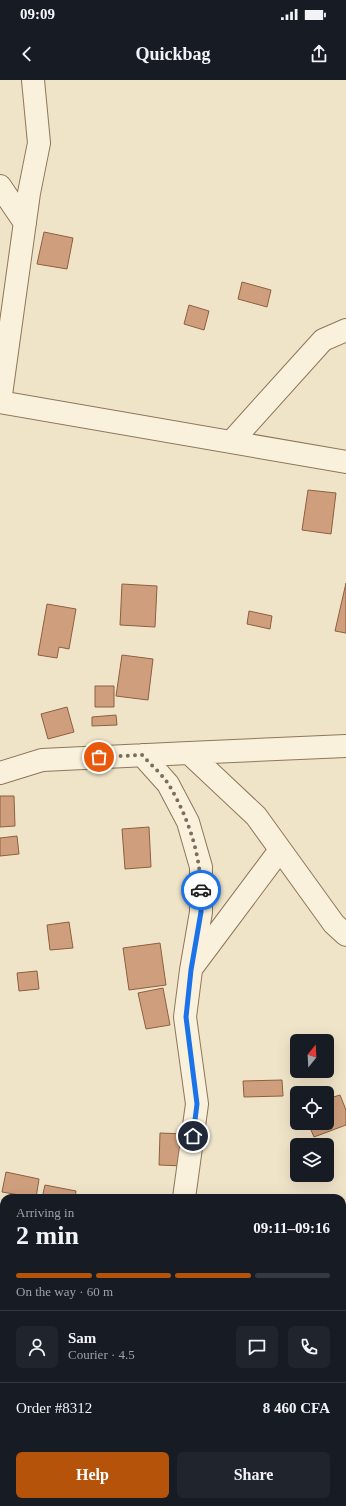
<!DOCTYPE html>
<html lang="en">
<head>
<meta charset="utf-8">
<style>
  :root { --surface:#171b24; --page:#20242c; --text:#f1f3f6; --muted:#9ea1a6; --line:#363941; --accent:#b45309 }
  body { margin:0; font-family:Georgia,serif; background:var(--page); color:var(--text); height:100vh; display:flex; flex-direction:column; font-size:15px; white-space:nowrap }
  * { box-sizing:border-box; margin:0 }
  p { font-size:13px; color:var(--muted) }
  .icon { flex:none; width:22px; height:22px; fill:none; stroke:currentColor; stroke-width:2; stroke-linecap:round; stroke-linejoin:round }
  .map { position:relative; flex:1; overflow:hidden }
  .details { position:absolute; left:0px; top:1114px; width:346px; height:312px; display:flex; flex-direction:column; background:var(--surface); border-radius:12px 12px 0 0; box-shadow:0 4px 16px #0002 }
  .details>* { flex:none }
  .needle { width:26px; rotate:18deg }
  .tools { position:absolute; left:290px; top:954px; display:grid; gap:8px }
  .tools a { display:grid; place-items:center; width:44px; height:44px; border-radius:6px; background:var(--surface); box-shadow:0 4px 16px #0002; font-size:20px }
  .pin { position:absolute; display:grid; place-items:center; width:34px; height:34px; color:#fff; margin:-17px; border:2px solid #fff; border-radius:50%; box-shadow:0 1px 4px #0007 }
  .courier { position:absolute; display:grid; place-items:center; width:40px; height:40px; margin:-20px; border:3px solid #1a73e8; border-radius:50%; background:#fff; color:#222; box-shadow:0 1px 5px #0007 }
  .summary em { font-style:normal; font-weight:700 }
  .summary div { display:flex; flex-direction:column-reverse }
  .summary { display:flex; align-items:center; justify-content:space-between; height:68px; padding:0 16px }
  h1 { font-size:26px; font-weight:700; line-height:30px }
  .bar { display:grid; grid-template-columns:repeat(4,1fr); gap:6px 4px; align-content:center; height:48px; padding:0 16px }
  .bar i { height:5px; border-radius:3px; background:var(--line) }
  .bar .active { background:var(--accent) }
  .bar p { grid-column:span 4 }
  .line { display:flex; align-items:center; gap:10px; padding:0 16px; border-top:1px solid var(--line) }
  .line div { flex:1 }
  .round { display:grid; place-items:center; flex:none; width:42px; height:42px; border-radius:6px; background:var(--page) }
  .cta { display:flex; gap:8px; margin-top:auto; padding:8px 16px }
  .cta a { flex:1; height:46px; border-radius:6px; background:var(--accent); color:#fff; font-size:16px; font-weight:700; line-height:46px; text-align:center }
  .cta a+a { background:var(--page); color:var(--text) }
  .status { display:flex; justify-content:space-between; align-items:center; height:28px; padding:0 20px; background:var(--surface); direction:ltr }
  .status svg { height:11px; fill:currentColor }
  header { display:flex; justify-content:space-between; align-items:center; height:52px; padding:0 16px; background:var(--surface); font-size:18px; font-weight:700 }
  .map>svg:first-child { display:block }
  .building { fill:#cf9f7d; stroke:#8d5f41 }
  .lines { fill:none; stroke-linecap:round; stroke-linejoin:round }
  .minor-casing { stroke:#8d765c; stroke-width:24 }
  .minor { stroke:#faf1dc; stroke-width:22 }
  .done { stroke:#7c6e5b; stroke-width:4; stroke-dasharray:0 7.2 }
  .route { stroke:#1a73e8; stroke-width:5 }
</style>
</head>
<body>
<div class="status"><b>09:09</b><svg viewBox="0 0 49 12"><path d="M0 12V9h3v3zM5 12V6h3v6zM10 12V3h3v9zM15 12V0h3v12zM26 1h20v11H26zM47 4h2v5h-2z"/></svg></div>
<header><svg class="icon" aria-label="back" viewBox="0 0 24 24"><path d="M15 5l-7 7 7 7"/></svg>Quickbag<svg class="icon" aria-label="share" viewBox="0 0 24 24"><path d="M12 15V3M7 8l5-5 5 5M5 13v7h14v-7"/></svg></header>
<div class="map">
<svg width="346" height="1426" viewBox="0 0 346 1426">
  <rect width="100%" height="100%" fill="#f0e4c8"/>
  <path class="building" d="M 44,152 L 73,158 L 67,189 L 37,184 Z
    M 242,202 L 271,210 L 267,227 L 238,219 Z
    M 189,225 L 209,231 L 204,250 L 184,244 Z
    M 308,410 L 336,413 L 331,454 L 302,450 Z
    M 346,503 L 346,553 L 335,551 Z
    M 122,504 L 157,506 L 155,547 L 120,545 Z
    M 47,524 L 76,529 L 69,569 L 59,567 L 57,578 L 38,575 Z
    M 249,531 L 272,536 L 270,549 L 247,544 Z
    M 122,575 L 153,579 L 148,620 L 116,616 Z
    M 95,606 L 114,606 L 114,627 L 95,627 Z
    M 67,627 L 74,652 L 48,659 L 41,634 Z
    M 116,635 L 117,645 L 92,646 L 92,637 Z
    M 0,716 L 14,716 L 15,746 L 0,747 Z
    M 149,747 L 151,787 L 125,789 L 122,749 Z
    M 17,756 L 19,774 L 0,776 L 0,758 Z
    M 69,842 L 73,868 L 50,870 L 47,845 Z
    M 160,863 L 166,905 L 129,910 L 123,868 Z
    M 37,891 L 39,909 L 19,911 L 17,893 Z
    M 163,908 L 170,945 L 146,949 L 138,913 Z
    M 282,1000 L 283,1016 L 244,1017 L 243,1001 Z
    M 340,1015 L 346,1030 L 346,1045 L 314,1057 L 308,1043 L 327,1043 L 327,1019 Z
    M 160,1053 L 185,1054 L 184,1086 L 159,1085 Z
    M 6,1092 L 39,1099 L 36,1118 L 25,1118 L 25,1116 L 2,1112 Z
    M 45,1105 L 76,1111 L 75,1118 L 42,1118 Z
    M 342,1269 L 346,1270 L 346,1288 L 342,1300 Z
    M 127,1422 L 168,1422 L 176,1424 L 175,1426 L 126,1426 Z"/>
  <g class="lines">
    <defs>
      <path id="minor" d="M 0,106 L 25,143
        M 0,322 L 346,382
        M 0,322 L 29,113 L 39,63 L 33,0
        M 231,362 L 323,260 L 346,250
        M 189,673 L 346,666
        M 142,675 L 168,704 L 188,742 L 201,787 L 201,832 L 191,890 L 185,937 L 197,1024 L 184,1118
        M 0,693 L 42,680 L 189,673 L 256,736 L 334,844 L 346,855
        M 194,885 L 280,770
        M 0,1159 L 4,1160
        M 342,1392 L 346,1387
        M 324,1422 L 335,1426"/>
    </defs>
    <use href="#minor" class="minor-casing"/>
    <use href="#minor" class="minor"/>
  </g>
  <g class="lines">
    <path class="done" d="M 99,677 L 142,675 C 151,685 162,694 169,705 C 188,737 200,773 201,810"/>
    <path class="route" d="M 193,1056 L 197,1024 L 186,937 L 191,890 L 201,832 L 201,810"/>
  </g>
</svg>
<div class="tools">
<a><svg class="needle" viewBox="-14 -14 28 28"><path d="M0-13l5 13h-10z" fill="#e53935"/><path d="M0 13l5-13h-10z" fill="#9ea1a6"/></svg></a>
<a><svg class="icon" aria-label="locate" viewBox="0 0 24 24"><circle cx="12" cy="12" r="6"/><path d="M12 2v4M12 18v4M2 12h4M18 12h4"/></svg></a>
<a><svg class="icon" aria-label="layers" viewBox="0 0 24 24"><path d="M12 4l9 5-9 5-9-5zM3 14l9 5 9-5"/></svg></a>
</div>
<div class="pin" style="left:99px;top:677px;background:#ea580c"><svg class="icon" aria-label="bag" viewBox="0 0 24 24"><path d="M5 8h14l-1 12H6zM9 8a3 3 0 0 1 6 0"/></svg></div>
<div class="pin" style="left:193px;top:1056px;background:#1f2937"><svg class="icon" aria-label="home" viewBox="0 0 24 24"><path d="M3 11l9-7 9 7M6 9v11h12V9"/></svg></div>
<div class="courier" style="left:201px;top:810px"><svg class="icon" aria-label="car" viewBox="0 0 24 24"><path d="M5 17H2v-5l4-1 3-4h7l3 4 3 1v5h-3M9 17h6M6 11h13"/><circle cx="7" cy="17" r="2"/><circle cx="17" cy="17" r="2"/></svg></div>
<section class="details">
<div class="summary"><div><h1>2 min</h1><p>Arriving in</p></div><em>09:11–09:16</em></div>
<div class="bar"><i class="active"></i><i class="active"></i><i class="active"></i><i></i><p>On the way · 60 m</p></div>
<div class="line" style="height:72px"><a class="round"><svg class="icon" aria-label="person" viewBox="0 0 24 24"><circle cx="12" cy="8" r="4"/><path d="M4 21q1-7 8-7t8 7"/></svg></a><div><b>Sam</b><p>Courier · 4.5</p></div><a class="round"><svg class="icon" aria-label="chat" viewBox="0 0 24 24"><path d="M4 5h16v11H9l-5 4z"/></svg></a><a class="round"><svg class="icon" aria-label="phone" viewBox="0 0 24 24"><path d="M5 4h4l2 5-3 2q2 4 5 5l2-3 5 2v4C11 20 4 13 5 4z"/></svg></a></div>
<div class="line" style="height:52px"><div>Order #8312</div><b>8 460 CFA</b></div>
<div class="cta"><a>Help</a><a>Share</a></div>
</section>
</div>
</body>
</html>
